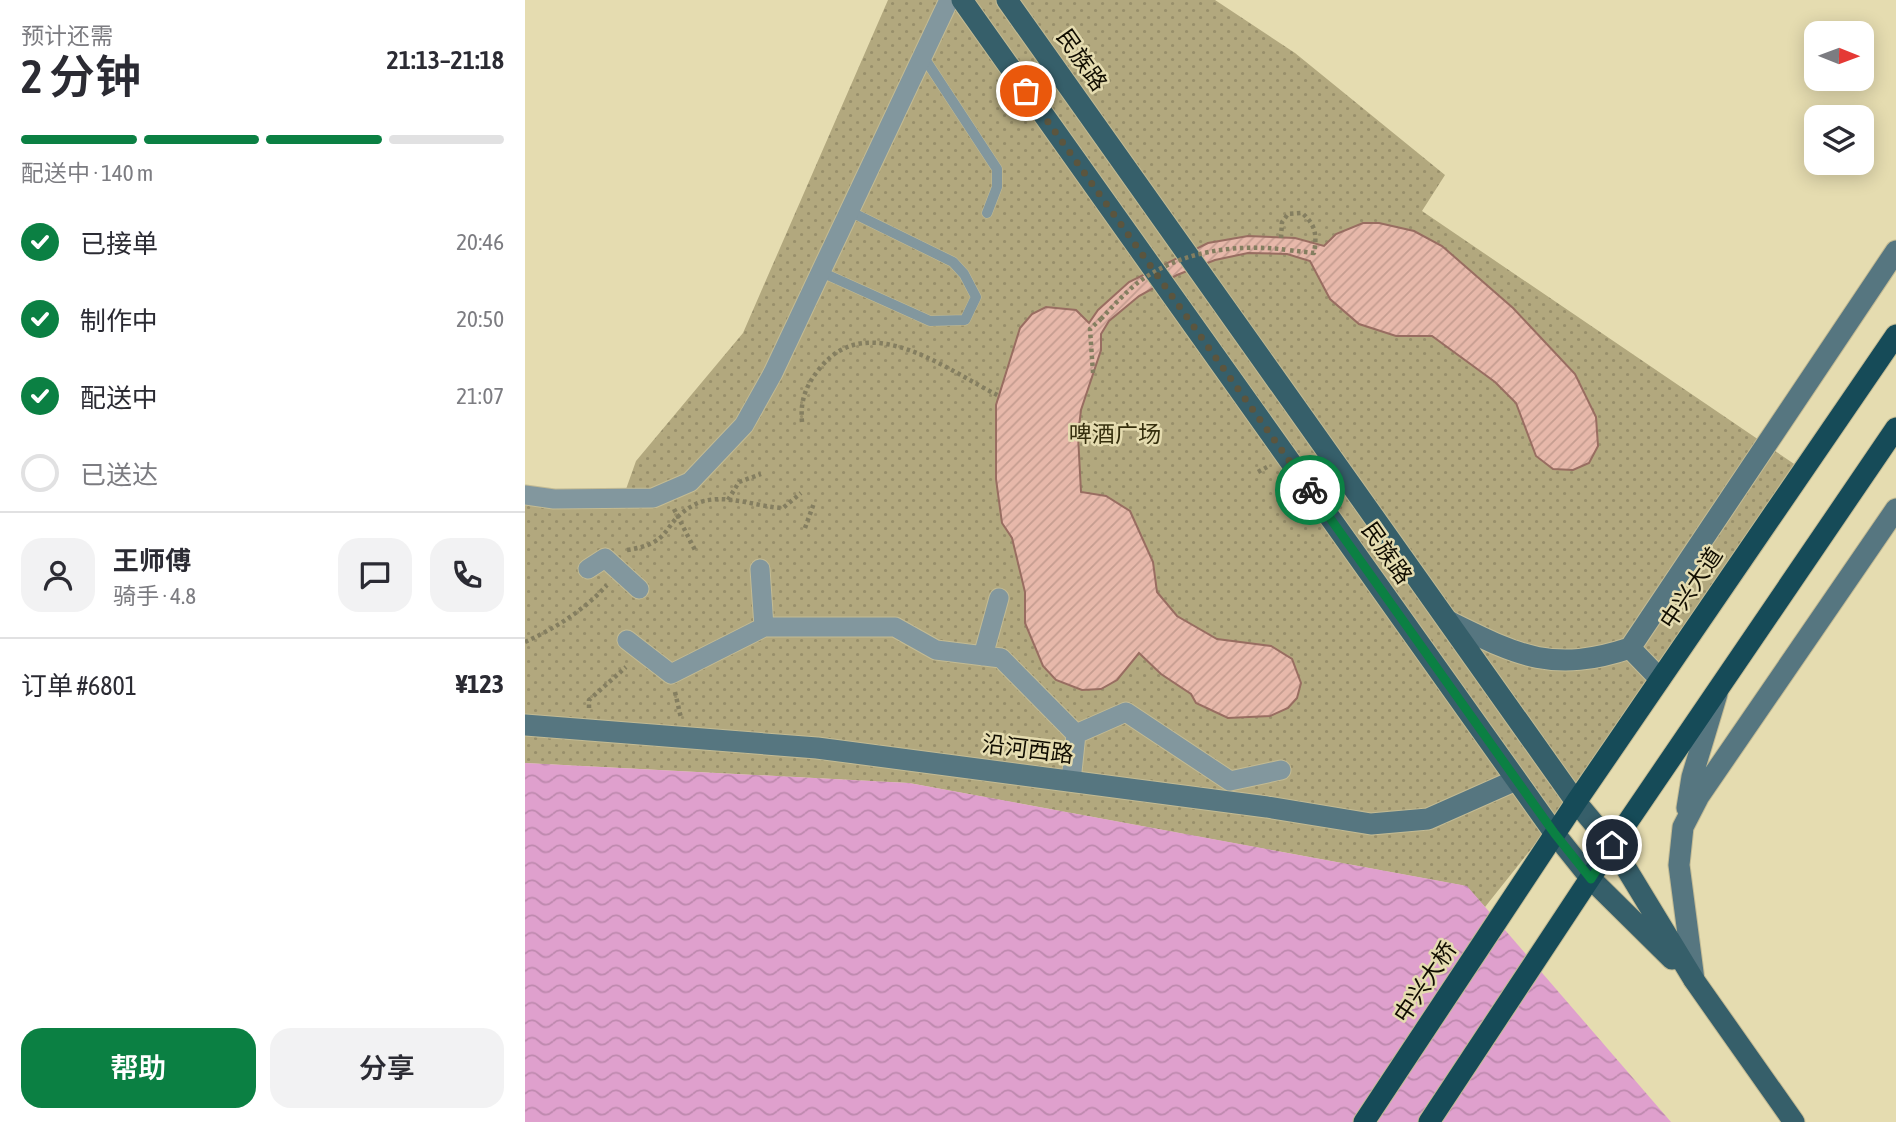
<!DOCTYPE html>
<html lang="zh">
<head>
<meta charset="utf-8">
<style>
  :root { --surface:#fff; --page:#f2f2f3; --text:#2b2b33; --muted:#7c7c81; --line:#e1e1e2; --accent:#0b8043 }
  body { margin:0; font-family:"Asap Condensed","Noto Sans SC",sans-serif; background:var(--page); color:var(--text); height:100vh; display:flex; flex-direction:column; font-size:26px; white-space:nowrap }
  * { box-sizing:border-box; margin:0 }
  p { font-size:23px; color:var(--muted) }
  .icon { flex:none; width:38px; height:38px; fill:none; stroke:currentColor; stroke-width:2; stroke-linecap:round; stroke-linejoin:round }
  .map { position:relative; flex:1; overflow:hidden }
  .side { display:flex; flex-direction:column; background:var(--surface); width:525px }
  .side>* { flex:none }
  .needle { width:46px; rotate:91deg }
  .tools { position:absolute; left:1279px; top:21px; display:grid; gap:14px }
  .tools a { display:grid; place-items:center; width:70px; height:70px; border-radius:14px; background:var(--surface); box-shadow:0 4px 18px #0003; font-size:35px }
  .pin { position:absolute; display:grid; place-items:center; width:60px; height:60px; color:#fff; margin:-30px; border:4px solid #fff; border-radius:50%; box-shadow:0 2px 7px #0007 }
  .courier { position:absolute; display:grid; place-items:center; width:70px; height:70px; margin:-35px; border:5px solid #0b8043; border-radius:50%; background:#fff; color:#222; box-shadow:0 2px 9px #0007 }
  .headline em { font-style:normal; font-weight:600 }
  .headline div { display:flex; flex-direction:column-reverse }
  .headline { display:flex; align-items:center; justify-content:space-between; height:119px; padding:0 21px }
  h1 { font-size:46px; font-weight:600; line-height:52px }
  .bar { display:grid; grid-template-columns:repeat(4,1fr); gap:10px 7px; align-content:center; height:84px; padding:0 21px }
  .bar i { height:9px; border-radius:5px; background:var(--line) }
  .bar .active { background:var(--accent) }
  .bar p { grid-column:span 4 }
  .line { display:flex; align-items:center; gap:18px; padding:0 21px; border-top:2px solid var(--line) }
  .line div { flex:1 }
  .round { display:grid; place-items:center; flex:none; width:74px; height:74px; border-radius:21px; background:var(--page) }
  ol { padding:0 21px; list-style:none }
  li { display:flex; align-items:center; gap:21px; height:77px }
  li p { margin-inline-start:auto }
  li .icon { padding:7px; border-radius:50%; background:var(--accent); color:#fff; stroke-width:4 }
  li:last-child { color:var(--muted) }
  li i { width:38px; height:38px; border:4px solid var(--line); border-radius:50% }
  .button { display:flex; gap:14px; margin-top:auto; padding:14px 21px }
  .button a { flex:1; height:80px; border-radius:21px; background:var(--accent); color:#fff; font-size:28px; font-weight:600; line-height:80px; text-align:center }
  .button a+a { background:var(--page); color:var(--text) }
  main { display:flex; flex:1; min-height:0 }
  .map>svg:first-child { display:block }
  .park { fill:url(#park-dots) }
  .water { fill:url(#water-waves) }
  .building { fill:url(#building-hatch); stroke:#986d61; stroke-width:2 }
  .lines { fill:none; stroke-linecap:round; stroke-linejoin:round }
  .lane-casing { stroke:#c3bb94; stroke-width:11 }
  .street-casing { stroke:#c3bb94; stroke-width:21 }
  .secondary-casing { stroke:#c3bb94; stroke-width:23 }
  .primary-casing { stroke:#c3bb94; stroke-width:23 }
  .highway-casing { stroke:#c3bb94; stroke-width:23 }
  .path { stroke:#847e60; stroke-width:4.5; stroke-dasharray:3.5 3.5; stroke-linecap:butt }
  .lane { stroke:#82979e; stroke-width:10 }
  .street { stroke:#82979e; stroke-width:19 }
  .secondary { stroke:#567680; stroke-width:21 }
  .primary { stroke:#365f6a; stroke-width:21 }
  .highway { stroke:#164b58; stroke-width:21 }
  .path-bridge { stroke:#847e60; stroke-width:4.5; stroke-dasharray:3.5 3.5; stroke-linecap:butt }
  .done { stroke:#5b553e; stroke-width:7; stroke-dasharray:0 12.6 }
  .route { stroke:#0b8043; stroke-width:9 }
  .labels { text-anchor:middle; stroke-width:5; stroke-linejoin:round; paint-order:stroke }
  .street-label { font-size:23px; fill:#110d01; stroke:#e5dcb0 }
  .park-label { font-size:23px; fill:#352e0d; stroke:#e5dcb0 }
</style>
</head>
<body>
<main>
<section class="side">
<div class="headline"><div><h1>2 分钟</h1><p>预计还需</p></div><em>21:13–21:18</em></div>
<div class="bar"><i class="active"></i><i class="active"></i><i class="active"></i><i></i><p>配送中 · 140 m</p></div>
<ol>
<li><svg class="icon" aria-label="check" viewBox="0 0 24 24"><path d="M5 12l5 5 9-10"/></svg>已接单<p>20:46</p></li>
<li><svg class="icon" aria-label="check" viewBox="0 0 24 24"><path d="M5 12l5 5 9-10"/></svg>制作中<p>20:50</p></li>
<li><svg class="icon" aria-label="check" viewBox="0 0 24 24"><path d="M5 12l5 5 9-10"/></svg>配送中<p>21:07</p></li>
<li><i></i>已送达</li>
</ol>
<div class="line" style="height:126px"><a class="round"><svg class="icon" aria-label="person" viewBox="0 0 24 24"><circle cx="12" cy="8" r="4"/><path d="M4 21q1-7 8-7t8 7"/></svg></a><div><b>王师傅</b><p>骑手 · 4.8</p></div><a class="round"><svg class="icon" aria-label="chat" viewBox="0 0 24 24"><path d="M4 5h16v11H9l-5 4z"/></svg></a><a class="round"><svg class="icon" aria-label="phone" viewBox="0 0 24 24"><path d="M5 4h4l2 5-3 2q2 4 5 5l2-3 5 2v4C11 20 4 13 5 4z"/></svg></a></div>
<div class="line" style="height:91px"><div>订单 #6801</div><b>¥123</b></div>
<div class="button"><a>帮助</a><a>分享</a></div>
</section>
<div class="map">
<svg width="1371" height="1122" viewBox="0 0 1371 1122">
  <defs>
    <pattern id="park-dots" width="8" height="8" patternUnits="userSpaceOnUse" patternTransform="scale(1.75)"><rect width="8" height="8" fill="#b2a87e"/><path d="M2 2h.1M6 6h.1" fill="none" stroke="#988f6b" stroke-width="1.8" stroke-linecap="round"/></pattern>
    <pattern id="water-waves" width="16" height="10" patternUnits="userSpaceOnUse" patternTransform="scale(1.75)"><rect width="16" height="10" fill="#dfa0cd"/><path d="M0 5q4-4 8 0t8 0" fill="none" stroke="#be89ae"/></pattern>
    <pattern id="building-hatch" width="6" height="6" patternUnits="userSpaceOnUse" patternTransform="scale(1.75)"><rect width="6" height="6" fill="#e7b8aa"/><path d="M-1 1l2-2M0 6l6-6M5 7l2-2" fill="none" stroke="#c59d90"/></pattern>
  </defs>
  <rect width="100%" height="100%" fill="#e5dcb0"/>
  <path class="park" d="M 363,0 L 690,0 L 770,53 L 920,175 L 897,211 L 1278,470 L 1093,740 L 960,907 L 941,886 L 384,783 L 0,763 L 0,490 L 100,492 L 111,461 L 218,333 Z"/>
  <path class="water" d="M 0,763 L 384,783 L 942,886 L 1146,1122 L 0,1122 Z"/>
  <path class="building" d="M 838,223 L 854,223 L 889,231 L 917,246 L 988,308 L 1050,374 L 1071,417 L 1073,446 L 1064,463 L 1048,470 L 1028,469 L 1011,456 L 991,403 L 970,382 L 907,336 L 871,336 L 834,324 L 805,299 L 785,261 L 762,254 L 723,253 L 690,260 L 652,275 L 614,296 L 584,321 L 576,334 L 576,350 L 556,410 L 553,435 L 556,492 L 581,496 L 605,511 L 628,562 L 632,592 L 652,616 L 692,639 L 746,646 L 767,659 L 776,683 L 772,698 L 763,708 L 745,716 L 703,718 L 671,703 L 666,694 L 636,674 L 614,653 L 592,680 L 576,689 L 557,690 L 531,680 L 518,666 L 500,623 L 500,592 L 487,538 L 477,523 L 471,479 L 471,405 L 495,328 L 507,314 L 521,307 L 551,310 L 564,323 L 573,310 L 604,282 L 683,243 L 723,236 L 770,238 L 799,246 L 811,234 Z"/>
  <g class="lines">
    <defs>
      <path id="lane" d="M 398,56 L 472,169 L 472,187 L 462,213
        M 296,272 L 405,321 L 440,320 L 451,297 L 439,274 L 428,262 L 324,211"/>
      <path id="street" d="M 0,495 L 29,499 L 128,498 L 165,482 L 219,425 L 248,373 L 424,0
        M 63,569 L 80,558 L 114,589
        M 235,569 L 239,627
        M 102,640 L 146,674 L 239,627 L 370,627 L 411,650 L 476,658 L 551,734 L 601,712 L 705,781 L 756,770
        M 458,656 L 474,598
        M 546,781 L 551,734"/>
      <path id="secondary" d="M 923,621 C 992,655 1027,674 1105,648 L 1371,251
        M 1105,648 L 1135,679
        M 0,725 L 292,748 L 742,807 L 846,824 L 903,819 L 991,780
        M 1162,808 L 1167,777 L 1192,694
        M 1169,980 L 1154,865 L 1158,827 L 1174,796 L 1371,509"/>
      <path id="primary" d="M 437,0 L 1030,834 L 1066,879 L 1147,959
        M 482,0 L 1051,802 L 1087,845 L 1169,980 L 1269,1122"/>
      <path id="highway" d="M 839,1122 L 1051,802 L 1371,335
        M 904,1122 L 1087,845 L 1371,428"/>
    </defs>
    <use href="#lane" class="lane-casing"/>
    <use href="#street" class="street-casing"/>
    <use href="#secondary" class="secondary-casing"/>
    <use href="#primary" class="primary-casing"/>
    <use href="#highway" class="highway-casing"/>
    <path class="path" d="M 756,238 L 757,222 L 763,214 L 777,213 C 791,225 792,235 789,253 L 763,250
      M 568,373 L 565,329 L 576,319
      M 277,422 C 275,400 281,385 295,368 C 343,308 422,370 474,396
      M 733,472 L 742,467
      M 203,500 L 214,482 L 236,474
      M 149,509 L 170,550
      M 280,528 L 289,503
      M 102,550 C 149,543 135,525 167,506 C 193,490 230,507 258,508 L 276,493
      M 0,642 C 31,628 59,610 82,585
      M 150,692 L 156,718
      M 64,708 L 64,700 L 101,667"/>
    <use href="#lane" class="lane"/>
    <use href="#street" class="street"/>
    <use href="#secondary" class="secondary"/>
    <use href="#primary" class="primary"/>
    <use href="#highway" class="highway"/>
    <path class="path-bridge" d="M 576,319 C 587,307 599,294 611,284 C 654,251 711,243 763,250"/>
  </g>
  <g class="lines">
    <path class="done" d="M 501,91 L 785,490"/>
    <path class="route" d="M 785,490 L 1030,834 L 1066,879 L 1087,845"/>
  </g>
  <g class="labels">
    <g class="street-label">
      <text transform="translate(557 60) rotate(55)" y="8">民族路</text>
      <text transform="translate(862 553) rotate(55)" y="8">民族路</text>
      <text transform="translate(1166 588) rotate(-56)" y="8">中兴大道</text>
      <text transform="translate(503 749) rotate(7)" y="8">沿河西路</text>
      <text transform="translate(900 982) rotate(-56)" y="8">中兴大桥</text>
    </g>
    <g class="park-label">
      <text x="590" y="442">啤酒广场</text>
    </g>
  </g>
</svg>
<div class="tools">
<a><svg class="needle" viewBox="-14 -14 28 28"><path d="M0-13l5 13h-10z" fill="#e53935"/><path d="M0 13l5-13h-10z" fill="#7c7c81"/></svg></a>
<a><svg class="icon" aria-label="layers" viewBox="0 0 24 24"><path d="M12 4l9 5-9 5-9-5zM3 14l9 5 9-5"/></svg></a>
</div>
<div class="pin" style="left:501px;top:91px;background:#ea580c"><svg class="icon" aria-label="bag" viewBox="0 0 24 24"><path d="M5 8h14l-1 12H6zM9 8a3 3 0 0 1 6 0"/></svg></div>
<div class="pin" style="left:1087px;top:845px;background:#1f2937"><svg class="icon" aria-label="home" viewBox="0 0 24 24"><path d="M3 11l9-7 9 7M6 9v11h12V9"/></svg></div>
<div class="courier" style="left:785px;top:490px"><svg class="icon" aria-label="bike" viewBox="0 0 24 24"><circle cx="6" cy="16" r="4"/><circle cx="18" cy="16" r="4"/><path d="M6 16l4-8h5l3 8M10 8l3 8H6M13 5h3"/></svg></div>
</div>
</main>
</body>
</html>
